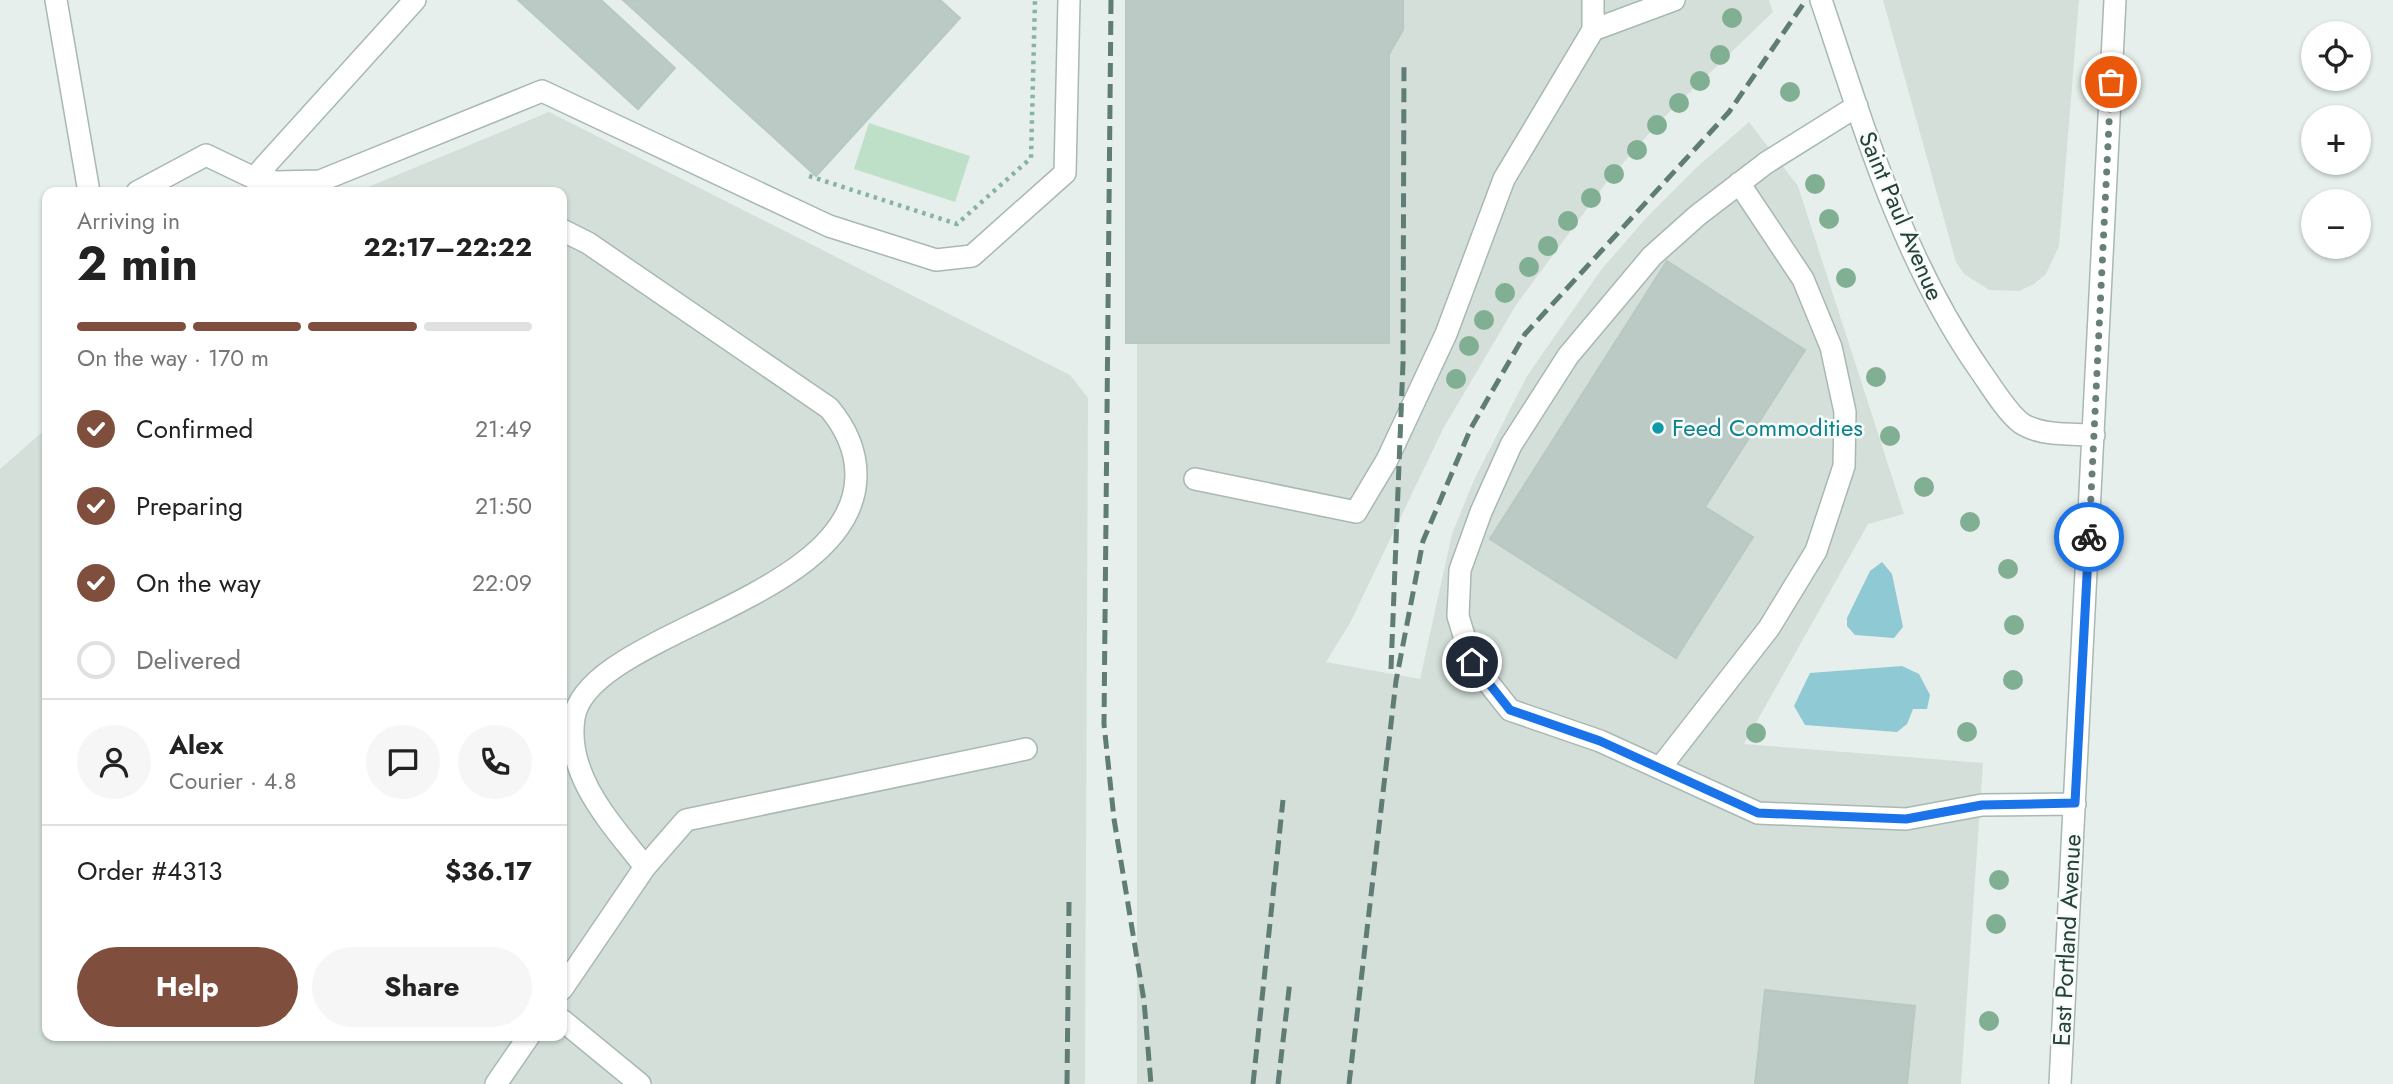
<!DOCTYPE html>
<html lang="en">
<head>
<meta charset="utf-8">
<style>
  :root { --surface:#fff; --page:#f6f6f6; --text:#222; --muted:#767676; --line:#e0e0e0; --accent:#804e3d }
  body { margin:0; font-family:Jost,sans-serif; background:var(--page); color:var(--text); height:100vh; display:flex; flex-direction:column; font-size:26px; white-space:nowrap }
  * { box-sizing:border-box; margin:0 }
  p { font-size:23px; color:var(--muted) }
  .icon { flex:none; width:38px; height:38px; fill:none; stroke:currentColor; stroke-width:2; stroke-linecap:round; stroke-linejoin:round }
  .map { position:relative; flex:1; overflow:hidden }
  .details { position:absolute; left:42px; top:187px; width:525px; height:854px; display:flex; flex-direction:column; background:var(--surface); border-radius:14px; box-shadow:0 2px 5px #0004 }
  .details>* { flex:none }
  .tools { position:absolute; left:2301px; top:21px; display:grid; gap:14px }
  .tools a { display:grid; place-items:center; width:70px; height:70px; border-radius:50%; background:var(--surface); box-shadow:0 2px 5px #0004; font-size:35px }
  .pin { position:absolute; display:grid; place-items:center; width:60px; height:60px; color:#fff; margin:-30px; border:4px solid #fff; border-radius:50%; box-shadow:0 2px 7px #0007 }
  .courier { position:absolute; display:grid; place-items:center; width:70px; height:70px; margin:-35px; border:5px solid #1a73e8; border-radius:50%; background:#fff; color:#222; box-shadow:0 2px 9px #0007 }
  .head em { font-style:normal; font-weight:700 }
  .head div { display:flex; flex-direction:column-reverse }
  .head { display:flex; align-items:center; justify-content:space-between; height:119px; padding:0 35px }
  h1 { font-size:46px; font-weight:700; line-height:52px }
  .bar { display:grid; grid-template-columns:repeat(4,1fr); gap:10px 7px; align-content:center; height:84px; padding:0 35px }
  .bar i { height:9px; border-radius:5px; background:var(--line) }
  .bar .current { background:var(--accent) }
  .bar p { grid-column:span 4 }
  .line { display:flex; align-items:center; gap:18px; padding:0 35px; border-top:2px solid var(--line) }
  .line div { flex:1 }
  .round { display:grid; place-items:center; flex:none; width:74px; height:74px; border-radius:37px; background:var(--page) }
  ol { padding:0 35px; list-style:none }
  li { display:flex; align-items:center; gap:21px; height:77px }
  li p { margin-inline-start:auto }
  li .icon { padding:7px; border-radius:50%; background:var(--accent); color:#fff; stroke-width:4 }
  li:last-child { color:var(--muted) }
  li i { width:38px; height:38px; border:4px solid var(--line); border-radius:50% }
  .primary-button { display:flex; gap:14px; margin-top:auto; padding:14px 35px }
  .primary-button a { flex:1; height:80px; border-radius:42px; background:var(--accent); color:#fff; font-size:28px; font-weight:700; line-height:80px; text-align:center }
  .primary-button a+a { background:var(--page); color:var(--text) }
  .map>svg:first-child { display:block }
  .built { fill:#d4dfda }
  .green { fill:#bfe0c8 }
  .water { fill:#8ec9d4 }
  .building { fill:#bbcac4; stroke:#b8c9c2; stroke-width:2 }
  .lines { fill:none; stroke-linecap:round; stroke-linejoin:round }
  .minor-casing { stroke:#a8b8b2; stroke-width:24 }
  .path { stroke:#86b3a5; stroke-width:4.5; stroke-dasharray:3.5 5; stroke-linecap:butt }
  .minor { stroke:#fff; stroke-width:21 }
  .rail { stroke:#5f7d75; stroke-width:5; stroke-dasharray:14 7; stroke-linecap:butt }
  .tree { fill:#80af93 }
  .done { stroke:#687f78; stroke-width:7; stroke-dasharray:0 12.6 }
  .route { stroke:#1a73e8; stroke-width:9 }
  .culture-dot { fill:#0f9aa8; stroke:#f7fbf9; stroke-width:2.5 }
  .labels { text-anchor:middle; stroke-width:5; stroke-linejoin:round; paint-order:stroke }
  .street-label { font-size:24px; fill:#24423a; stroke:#f7fbf9 }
  .culture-label { font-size:24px; fill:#0d838f; stroke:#f7fbf9; text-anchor:start }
</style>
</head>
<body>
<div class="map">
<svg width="2393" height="1084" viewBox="0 0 2393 1084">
  <rect width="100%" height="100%" fill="#e6efeb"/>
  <path class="built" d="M 1126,0 L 1769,0 L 1773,12 L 1661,120 L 1609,179 L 1516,305 L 1443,429 L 1350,623 L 1326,662 L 1420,679 L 1452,534 L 1474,480 L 1527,376 L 1601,270 L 1647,217 L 1696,168 L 1749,122 L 1798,186 L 1904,514 L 1868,524 L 1744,744 L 1983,763 L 1961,1084 L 1137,1084 L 1137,344 L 1126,343 Z
    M 1883,0 L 2079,0 L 2059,246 L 2046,274 L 2034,284 L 2019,291 L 1989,290 L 1964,274 L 1956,262 Z
    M 549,112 L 1070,375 L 1088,398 L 1085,1084 L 0,1084 L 0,469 L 47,428 L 47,1036 L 562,1036 L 562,192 L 356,192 Z"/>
  <path class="green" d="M 869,123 L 970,156 L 955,202 L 854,169 Z"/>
  <path class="water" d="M 1882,562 L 1892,574 L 1903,627 L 1894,638 L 1855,635 L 1847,626 L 1847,618 L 1870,571 Z
    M 1902,666 L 1919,674 L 1930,695 L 1927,709 L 1913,709 L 1907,724 L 1897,732 L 1805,725 L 1794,706 L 1810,673 Z"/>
  <path class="building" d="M 518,0 L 601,0 L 675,68 L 638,109 Z
    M 623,0 L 940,0 L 960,18 L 816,176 Z
    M 1126,0 L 1403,0 L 1403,30 L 1389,54 L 1389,343 L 1126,343 Z
    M 1667,261 L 1805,350 L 1705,507 L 1753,537 L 1676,658 L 1490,539 Z
    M 1765,990 L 1915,1006 L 1907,1084 L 1755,1084 Z"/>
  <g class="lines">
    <defs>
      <path id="minor" d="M 56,0 L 89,192
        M 1821,0 C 1864,127 1901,257 1979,369 C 1989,383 2007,413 2021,423 C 2040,436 2072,434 2094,435
        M 1593,30 L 1674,0
        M 1857,106 L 1766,163 L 1698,215 L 1652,256 L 1568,356 L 1511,445 L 1481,512 L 1460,570 L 1458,616 L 1472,662 L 1510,710 L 1600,741 L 1758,813 L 1906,819 L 1982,805 L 2075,804
        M 254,178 L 415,0
        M 137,192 L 206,155 L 254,178 L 277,182 L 320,181 L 542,91 L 829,226 L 936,260 L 972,256 L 1065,173 L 1069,0
        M 562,230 L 588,243 L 829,408 C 845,427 856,448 856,475 C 856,601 587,632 574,718 C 565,777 613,825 645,867
        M 1195,479 L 1356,512 L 1387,460 L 1446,334 L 1504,179 L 1593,30 L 1593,0
        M 1660,768 L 1769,628 L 1816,551 L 1844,466 L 1845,412 L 1831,347 L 1803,279 L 1739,183
        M 562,989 L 645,867 L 686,820 L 1026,749
        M 562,1020 L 640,1084
        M 496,1084 L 529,1036
        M 2060,1084 L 2115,0"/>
    </defs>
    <use href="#minor" class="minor-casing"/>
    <path class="path" d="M 809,176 L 957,224 L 1031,158 L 1035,0"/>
    <use href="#minor" class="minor"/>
    <path class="rail" d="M 1111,0 L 1104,724 L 1114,819 L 1144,1001 L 1151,1084
      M 1391,669 L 1403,363 L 1404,61
      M 1067,1084 L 1069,902
      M 1253,1084 L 1283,800
      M 1278,1084 L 1290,981
      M 1349,1084 L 1396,681 L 1423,541 L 1471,428 L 1525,334 L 1729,112 L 1806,0"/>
  </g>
  <g class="tree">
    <circle cx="1732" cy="18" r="10"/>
    <circle cx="1720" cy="55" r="10"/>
    <circle cx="1700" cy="81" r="10"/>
    <circle cx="1790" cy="92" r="10"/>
    <circle cx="1679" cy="103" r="10"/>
    <circle cx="1657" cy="125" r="10"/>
    <circle cx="1637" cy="150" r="10"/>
    <circle cx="1614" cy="174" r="10"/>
    <circle cx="1815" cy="184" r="10"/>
    <circle cx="1591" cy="198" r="10"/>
    <circle cx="1829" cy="219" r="10"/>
    <circle cx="1568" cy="221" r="10"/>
    <circle cx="1548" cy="246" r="10"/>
    <circle cx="1529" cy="267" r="10"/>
    <circle cx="1846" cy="278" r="10"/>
    <circle cx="1505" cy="293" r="10"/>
    <circle cx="1484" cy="320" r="10"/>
    <circle cx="1469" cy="346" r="10"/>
    <circle cx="1876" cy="377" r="10"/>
    <circle cx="1456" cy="379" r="10"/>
    <circle cx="1890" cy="436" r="10"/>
    <circle cx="1924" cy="487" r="10"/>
    <circle cx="1970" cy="522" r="10"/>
    <circle cx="2008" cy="569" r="10"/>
    <circle cx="2014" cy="625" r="10"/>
    <circle cx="2013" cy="680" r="10"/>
    <circle cx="1967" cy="732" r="10"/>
    <circle cx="1756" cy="733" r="10"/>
    <circle cx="1999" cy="880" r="10"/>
    <circle cx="1996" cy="924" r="10"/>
    <circle cx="1989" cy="1021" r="10"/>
  </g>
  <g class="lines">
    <path class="done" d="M 2089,537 L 2111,82"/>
    <path class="route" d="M 1472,662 L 1510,710 L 1600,741 L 1758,813 L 1906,819 L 1982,805 L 2075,803 L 2089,537"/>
  </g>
  <circle class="culture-dot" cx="1658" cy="428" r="7"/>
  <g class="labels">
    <g class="street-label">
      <text transform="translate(1901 216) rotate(67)" y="8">Saint Paul Avenue</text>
      <text transform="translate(2067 940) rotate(-87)" y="8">East Portland Avenue</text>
    </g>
    <g class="culture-label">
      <text x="1672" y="436">Feed Commodities</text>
    </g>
  </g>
</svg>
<div class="tools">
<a><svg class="icon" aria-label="locate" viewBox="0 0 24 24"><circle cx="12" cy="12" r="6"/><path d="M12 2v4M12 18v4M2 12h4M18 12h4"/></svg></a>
<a>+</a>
<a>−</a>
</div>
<div class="pin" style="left:2111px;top:82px;background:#ea580c"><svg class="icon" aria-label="bag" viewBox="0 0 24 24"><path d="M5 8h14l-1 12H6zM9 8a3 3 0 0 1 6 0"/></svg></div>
<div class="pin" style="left:1472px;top:662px;background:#1f2937"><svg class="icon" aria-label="home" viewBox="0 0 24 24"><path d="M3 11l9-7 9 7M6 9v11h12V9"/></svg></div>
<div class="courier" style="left:2089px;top:537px"><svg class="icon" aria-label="bike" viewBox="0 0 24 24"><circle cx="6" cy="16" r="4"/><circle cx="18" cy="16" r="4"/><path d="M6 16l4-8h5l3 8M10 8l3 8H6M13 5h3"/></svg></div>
<section class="details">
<div class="head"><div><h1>2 min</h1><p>Arriving in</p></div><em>22:17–22:22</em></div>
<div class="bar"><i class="current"></i><i class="current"></i><i class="current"></i><i></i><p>On the way · 170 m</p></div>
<ol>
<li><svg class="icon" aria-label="check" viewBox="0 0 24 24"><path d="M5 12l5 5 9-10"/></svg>Confirmed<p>21:49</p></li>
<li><svg class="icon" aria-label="check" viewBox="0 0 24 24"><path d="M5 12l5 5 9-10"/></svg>Preparing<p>21:50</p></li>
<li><svg class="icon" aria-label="check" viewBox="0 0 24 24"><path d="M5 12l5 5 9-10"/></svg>On the way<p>22:09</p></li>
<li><i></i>Delivered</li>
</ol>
<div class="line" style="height:126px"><a class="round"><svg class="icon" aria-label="person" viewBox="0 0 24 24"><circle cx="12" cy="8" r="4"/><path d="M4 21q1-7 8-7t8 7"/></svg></a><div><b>Alex</b><p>Courier · 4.8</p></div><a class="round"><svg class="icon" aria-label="chat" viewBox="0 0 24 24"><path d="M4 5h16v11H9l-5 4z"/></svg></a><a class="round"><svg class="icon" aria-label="phone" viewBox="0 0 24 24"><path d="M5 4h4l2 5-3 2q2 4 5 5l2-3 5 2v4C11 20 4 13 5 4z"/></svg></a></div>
<div class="line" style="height:91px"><div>Order #4313</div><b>$36.17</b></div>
<div class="primary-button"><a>Help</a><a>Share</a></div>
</section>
</div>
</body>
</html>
